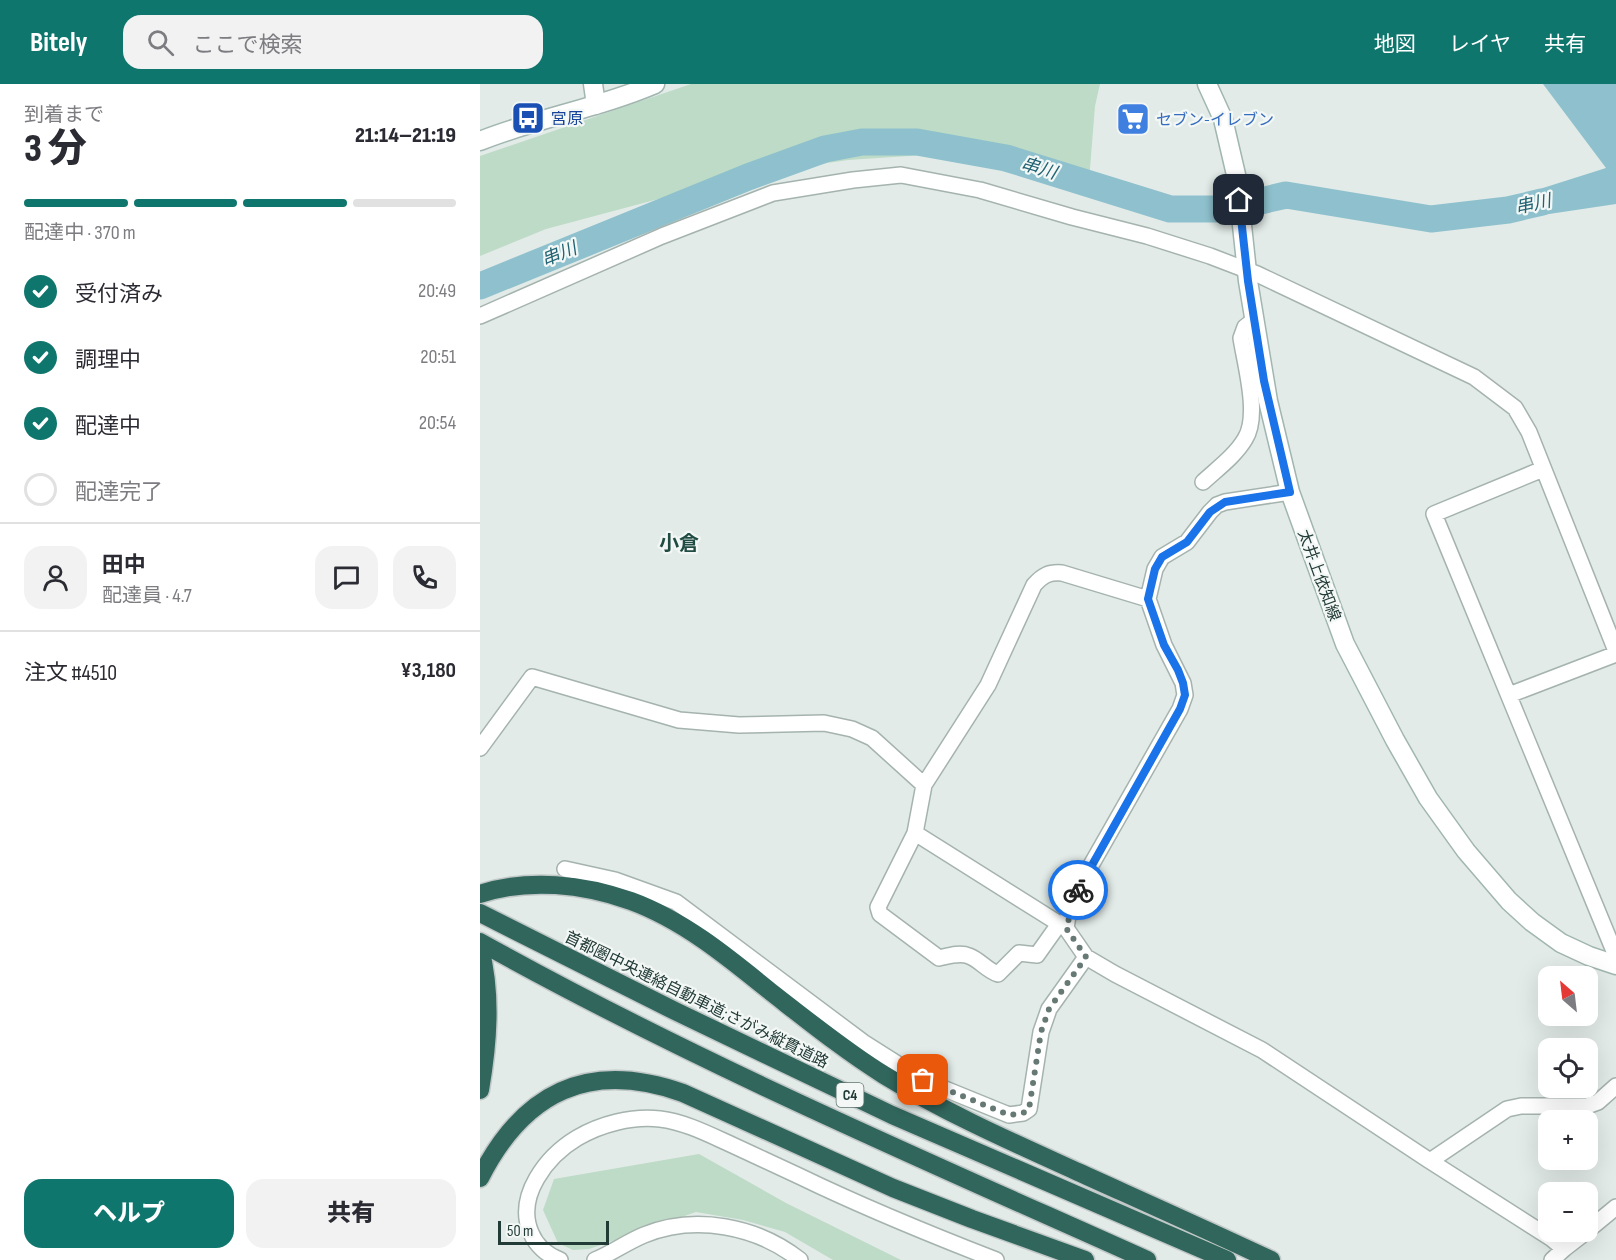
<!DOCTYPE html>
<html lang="ja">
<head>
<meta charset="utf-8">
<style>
  :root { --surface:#fff; --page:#f2f2f3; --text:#2b2b33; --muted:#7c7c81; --line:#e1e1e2; --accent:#0f766e }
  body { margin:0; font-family:"Sofia Sans Condensed","Noto Sans JP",sans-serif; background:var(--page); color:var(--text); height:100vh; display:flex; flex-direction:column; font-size:22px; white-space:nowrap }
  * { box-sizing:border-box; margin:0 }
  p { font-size:20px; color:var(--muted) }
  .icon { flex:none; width:33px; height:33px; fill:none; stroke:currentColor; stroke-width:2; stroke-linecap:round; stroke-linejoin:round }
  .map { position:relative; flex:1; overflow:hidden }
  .details { display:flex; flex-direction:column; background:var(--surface); width:480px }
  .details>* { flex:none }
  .needle { width:39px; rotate:332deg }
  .tools { position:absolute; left:1058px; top:882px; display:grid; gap:12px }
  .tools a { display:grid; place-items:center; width:60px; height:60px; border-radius:12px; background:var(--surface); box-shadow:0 6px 24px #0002; font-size:30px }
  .scale { position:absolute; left:18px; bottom:15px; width:111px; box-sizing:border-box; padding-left:6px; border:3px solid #233b36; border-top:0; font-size:16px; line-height:21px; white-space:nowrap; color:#233b36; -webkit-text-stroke:4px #f3f8f6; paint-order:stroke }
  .pin { position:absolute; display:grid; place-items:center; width:51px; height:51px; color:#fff; margin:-26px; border-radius:12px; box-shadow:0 3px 9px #0006 }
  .courier { position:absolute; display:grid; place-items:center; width:60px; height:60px; margin:-30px; border:4px solid #1a73e8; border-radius:50%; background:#fff; color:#222; box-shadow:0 2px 8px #0007 }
  .summary em { font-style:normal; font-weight:800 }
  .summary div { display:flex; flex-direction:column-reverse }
  .summary { display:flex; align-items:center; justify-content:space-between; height:102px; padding:0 24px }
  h1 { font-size:39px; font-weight:800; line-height:45px }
  .bar { display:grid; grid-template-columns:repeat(4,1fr); gap:9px 6px; align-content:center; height:72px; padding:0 24px }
  .bar i { height:8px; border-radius:4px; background:var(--line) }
  .bar .on { background:var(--accent) }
  .bar p { grid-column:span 4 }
  .line { display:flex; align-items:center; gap:15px; padding:0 24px; border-top:2px solid var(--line) }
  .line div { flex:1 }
  .round { display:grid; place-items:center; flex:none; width:63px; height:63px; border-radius:18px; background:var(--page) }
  ol { padding:0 24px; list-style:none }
  li { display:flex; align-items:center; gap:18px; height:66px }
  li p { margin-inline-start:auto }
  li .icon { padding:6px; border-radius:50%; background:var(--accent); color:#fff; stroke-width:4 }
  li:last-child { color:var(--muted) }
  li i { width:33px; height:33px; border:3px solid var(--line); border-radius:50% }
  .button { display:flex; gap:12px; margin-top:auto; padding:12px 24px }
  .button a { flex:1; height:69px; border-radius:18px; background:var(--accent); color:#fff; font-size:24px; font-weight:800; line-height:69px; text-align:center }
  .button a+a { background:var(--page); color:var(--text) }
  header { display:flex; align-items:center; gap:36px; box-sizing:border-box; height:84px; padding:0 30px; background:var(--accent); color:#fff }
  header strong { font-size:28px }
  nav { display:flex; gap:33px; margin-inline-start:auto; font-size:21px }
  .search { width:420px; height:54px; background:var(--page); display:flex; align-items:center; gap:15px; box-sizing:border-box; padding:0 21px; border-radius:18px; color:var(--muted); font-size:22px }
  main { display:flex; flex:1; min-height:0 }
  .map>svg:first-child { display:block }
  .green { fill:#bddbc6 }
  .water { fill:#8ec1cd }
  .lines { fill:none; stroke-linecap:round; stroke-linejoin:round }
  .river { stroke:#8ec1cd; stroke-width:27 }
  .minor-casing { stroke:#a5b3af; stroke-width:18 }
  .secondary-casing { stroke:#a1b6b0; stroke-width:21 }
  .motorway-casing { stroke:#c1c8c7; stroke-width:21 }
  .minor { stroke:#fff; stroke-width:15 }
  .secondary { stroke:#fff; stroke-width:18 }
  .motorway { stroke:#31665d; stroke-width:18 }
  .done { stroke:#667974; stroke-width:6; stroke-dasharray:0 10.8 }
  .route { stroke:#1a73e8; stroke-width:8 }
  .labels { text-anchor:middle; stroke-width:4.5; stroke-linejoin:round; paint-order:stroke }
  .shield { fill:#f3f8f6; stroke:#617470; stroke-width:1.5 }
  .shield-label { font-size:15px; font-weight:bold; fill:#233b36 }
  .transit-label { font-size:16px; fill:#164399; stroke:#f3f8f6; text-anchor:start }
  .shop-label { font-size:16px; fill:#366cbe; stroke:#f3f8f6; text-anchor:start }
  .street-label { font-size:16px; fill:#233b36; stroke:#f3f8f6 }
  .water-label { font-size:18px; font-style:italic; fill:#226373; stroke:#f3f8f6 }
  .quarter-label { font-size:20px; font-weight:bold; fill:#214c43; stroke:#f3f8f6 }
</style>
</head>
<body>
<header>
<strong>Bitely</strong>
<div class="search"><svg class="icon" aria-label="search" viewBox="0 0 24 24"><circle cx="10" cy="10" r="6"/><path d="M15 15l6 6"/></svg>ここで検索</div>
<nav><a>地図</a><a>レイヤ</a><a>共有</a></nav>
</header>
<main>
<section class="details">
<div class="summary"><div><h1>3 分</h1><p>到着まで</p></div><em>21:14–21:19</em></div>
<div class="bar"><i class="on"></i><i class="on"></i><i class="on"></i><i></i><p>配達中 · 370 m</p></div>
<ol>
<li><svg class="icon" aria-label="check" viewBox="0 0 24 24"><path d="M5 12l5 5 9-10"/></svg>受付済み<p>20:49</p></li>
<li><svg class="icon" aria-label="check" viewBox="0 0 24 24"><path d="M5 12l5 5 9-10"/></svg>調理中<p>20:51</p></li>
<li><svg class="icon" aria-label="check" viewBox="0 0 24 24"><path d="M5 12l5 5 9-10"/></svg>配達中<p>20:54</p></li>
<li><i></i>配達完了</li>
</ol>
<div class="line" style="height:108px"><a class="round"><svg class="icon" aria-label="person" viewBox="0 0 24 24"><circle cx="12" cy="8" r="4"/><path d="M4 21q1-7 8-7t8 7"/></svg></a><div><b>田中</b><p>配達員 · 4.7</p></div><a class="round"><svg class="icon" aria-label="chat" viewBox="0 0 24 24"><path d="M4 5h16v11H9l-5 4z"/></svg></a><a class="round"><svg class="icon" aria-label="phone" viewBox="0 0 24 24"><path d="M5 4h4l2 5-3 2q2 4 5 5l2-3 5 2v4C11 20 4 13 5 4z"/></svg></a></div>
<div class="line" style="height:78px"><div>注文 #4510</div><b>¥3,180</b></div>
<div class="button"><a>ヘルプ</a><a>共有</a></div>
</section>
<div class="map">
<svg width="1136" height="1176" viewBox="0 0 1136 1176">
  <rect width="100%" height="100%" fill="#e2ebe8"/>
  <path class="green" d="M 211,0 L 620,0 L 615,22 L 609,97 L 459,70 L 368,76 L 272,90 L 66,145 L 0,172 L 0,72 Z
    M 219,1070 L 306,1119 L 421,1176 L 353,1176 L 305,1148 L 263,1136 L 216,1128 L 109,1165 L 93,1166 L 78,1159 L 63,1126 L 74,1095 Z"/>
  <path class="water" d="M 1063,0 L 1136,0 L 1136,120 L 1029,136 L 1025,116 L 1126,84 Z"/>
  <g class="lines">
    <path class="river" d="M 0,202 L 268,93 L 345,65 L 382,58 L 437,58 L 526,74 L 690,125 L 746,125 L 806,111 L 951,135 L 1028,126 L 1062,118"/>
    <defs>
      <path id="minor" d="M 0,232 L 182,152 L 293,109 L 373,96 L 421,91 L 500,106 L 592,133 L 667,152 L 730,172 L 777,190 L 994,293 L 1035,324 L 1049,348 L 1136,567
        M 1063,385 L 954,430 L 1136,872
        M 723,398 C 737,385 755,372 765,355 C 780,332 765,280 761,254 L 765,243 L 774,236
        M 668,515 L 582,489 C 569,488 563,491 554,501 L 508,601 L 444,701 L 435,749 L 586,844 L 606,873 L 635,890 L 782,966 L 950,1077 L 1027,1025 L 1041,1022 L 1107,1022 L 1118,1018 L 1136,1002
        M 1029,611 L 1136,570
        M 0,664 L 52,593 L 199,636 L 259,641 L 344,639 L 372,645 L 392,654 L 444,701
        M 435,749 L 398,823 L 400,830 L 459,874 C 468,872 480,868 489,872 C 500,876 506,886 518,890 L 539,869 L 557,871 L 579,840
        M 85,785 L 135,796 L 196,818 L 383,958 L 443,996 L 529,1031 L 543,1029 L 549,1025 L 561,948 L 569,925 L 606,873
        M 586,844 L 588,832 L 602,797 L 700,625 L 705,611 L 703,599 L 684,561 L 668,515 L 675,485 L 682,473 L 707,458 L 730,428 L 737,421 L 745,418 L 810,408
        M 950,1077 L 1072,1155 L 1084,1165 L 1072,1176
        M 1107,1147 L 1136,1123
        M 1084,1165 L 1106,1148
        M 80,1176 C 67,1171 56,1161 51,1149 C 35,1112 67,1072 97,1054 C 121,1040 151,1032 180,1035 C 204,1038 226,1049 248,1059 C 272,1070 295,1081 319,1092 C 383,1123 449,1150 516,1176
        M 115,1176 C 132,1169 147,1158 164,1151 C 215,1130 277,1142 320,1176"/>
      <path id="secondary" d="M 113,0 L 116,21
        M 727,0 L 743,35 L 757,95 L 768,197 L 788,317 L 810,408 L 865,560 L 915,656 L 948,714 L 986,767 L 1029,817 L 1052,838 L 1081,859 L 1109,872 L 1136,881
        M 0,57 C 57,34 119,24 175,0"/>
      <path id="motorway" d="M 0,810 C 49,794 103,800 151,817 C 203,836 248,873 291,908 C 327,936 364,966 404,991 C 466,1029 532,1058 598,1088 C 662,1117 727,1146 791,1176
        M 0,829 L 195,927 L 412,1031 L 747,1176
        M 0,858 C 215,978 442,1075 667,1176
        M 0,864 C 12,911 8,959 0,1006
        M 0,1094 C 44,1007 110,976 203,1009 L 413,1104 L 492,1135 L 605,1176"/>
    </defs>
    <use href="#minor" class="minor-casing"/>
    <use href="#secondary" class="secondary-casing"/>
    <use href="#motorway" class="motorway-casing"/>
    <use href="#minor" class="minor"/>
    <use href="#secondary" class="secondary"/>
    <use href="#motorway" class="motorway"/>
  </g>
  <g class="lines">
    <path class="done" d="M 443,996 L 529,1031 L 543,1029 L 549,1025 L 561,948 L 569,925 L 606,873 L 586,844 L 598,806"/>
    <path class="route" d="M 598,806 L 700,625 L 705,611 L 703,599 L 698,586 L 684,561 L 668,515 L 675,485 L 682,473 L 707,458 L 730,428 L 745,418 L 810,408 L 784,297 L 768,197 L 759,116"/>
  </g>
  <defs>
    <symbol id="bus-square" viewBox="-11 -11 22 22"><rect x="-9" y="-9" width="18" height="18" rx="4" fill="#1a4fb4" stroke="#f3f8f6"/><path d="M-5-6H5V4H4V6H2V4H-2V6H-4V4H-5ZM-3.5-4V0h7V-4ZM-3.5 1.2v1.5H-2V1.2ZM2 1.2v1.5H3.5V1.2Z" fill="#fff"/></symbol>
    <symbol id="supermarket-square" viewBox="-11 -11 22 22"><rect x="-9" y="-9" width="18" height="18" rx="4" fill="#3f7fe0" stroke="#f3f8f6"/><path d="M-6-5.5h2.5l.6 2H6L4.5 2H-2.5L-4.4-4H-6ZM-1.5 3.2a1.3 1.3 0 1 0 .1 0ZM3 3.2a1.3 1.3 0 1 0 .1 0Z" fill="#fff"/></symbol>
  </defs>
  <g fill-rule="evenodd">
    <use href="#bus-square" x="29" y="15" width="38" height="38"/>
    <use href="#supermarket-square" x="634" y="16" width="38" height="38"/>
  </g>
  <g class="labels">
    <rect class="shield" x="356.5" y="999" width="27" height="24" rx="4.5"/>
    <g class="shield-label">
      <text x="370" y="1016">C4</text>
    </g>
    <g class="transit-label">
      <text x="71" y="40">宮原</text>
    </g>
    <g class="shop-label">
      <text x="676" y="41">セブン-イレブン</text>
    </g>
    <g class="street-label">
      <text transform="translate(840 491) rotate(70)" y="6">太井上依知線</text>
      <text transform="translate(217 915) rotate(26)" y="6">首都圏中央連絡自動車道;さがみ縦貫道路</text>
    </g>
    <g class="water-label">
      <text transform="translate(559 84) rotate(17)" y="6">串川</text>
      <text transform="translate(1053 120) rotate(-12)" y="6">串川</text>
      <text transform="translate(79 170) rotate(-22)" y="6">串川</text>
    </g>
    <g class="quarter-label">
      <text x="199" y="466">小倉</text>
    </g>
  </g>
</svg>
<div class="tools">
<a><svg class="needle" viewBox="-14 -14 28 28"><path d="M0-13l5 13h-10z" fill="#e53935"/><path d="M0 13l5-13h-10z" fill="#7c7c81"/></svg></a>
<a><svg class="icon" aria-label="locate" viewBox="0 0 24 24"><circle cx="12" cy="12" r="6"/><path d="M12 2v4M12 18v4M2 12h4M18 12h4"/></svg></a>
<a>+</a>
<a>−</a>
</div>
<div class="scale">50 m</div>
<div class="pin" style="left:443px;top:996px;background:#ea580c"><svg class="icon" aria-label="bag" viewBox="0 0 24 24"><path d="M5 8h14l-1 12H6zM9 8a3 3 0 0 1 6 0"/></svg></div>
<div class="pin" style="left:759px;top:116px;background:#1f2937"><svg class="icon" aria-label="home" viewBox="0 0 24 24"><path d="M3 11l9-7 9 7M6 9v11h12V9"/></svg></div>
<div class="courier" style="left:598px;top:806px"><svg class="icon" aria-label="bike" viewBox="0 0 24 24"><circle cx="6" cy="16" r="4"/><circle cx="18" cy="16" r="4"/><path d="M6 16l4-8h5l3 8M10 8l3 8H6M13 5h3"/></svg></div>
</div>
</main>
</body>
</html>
